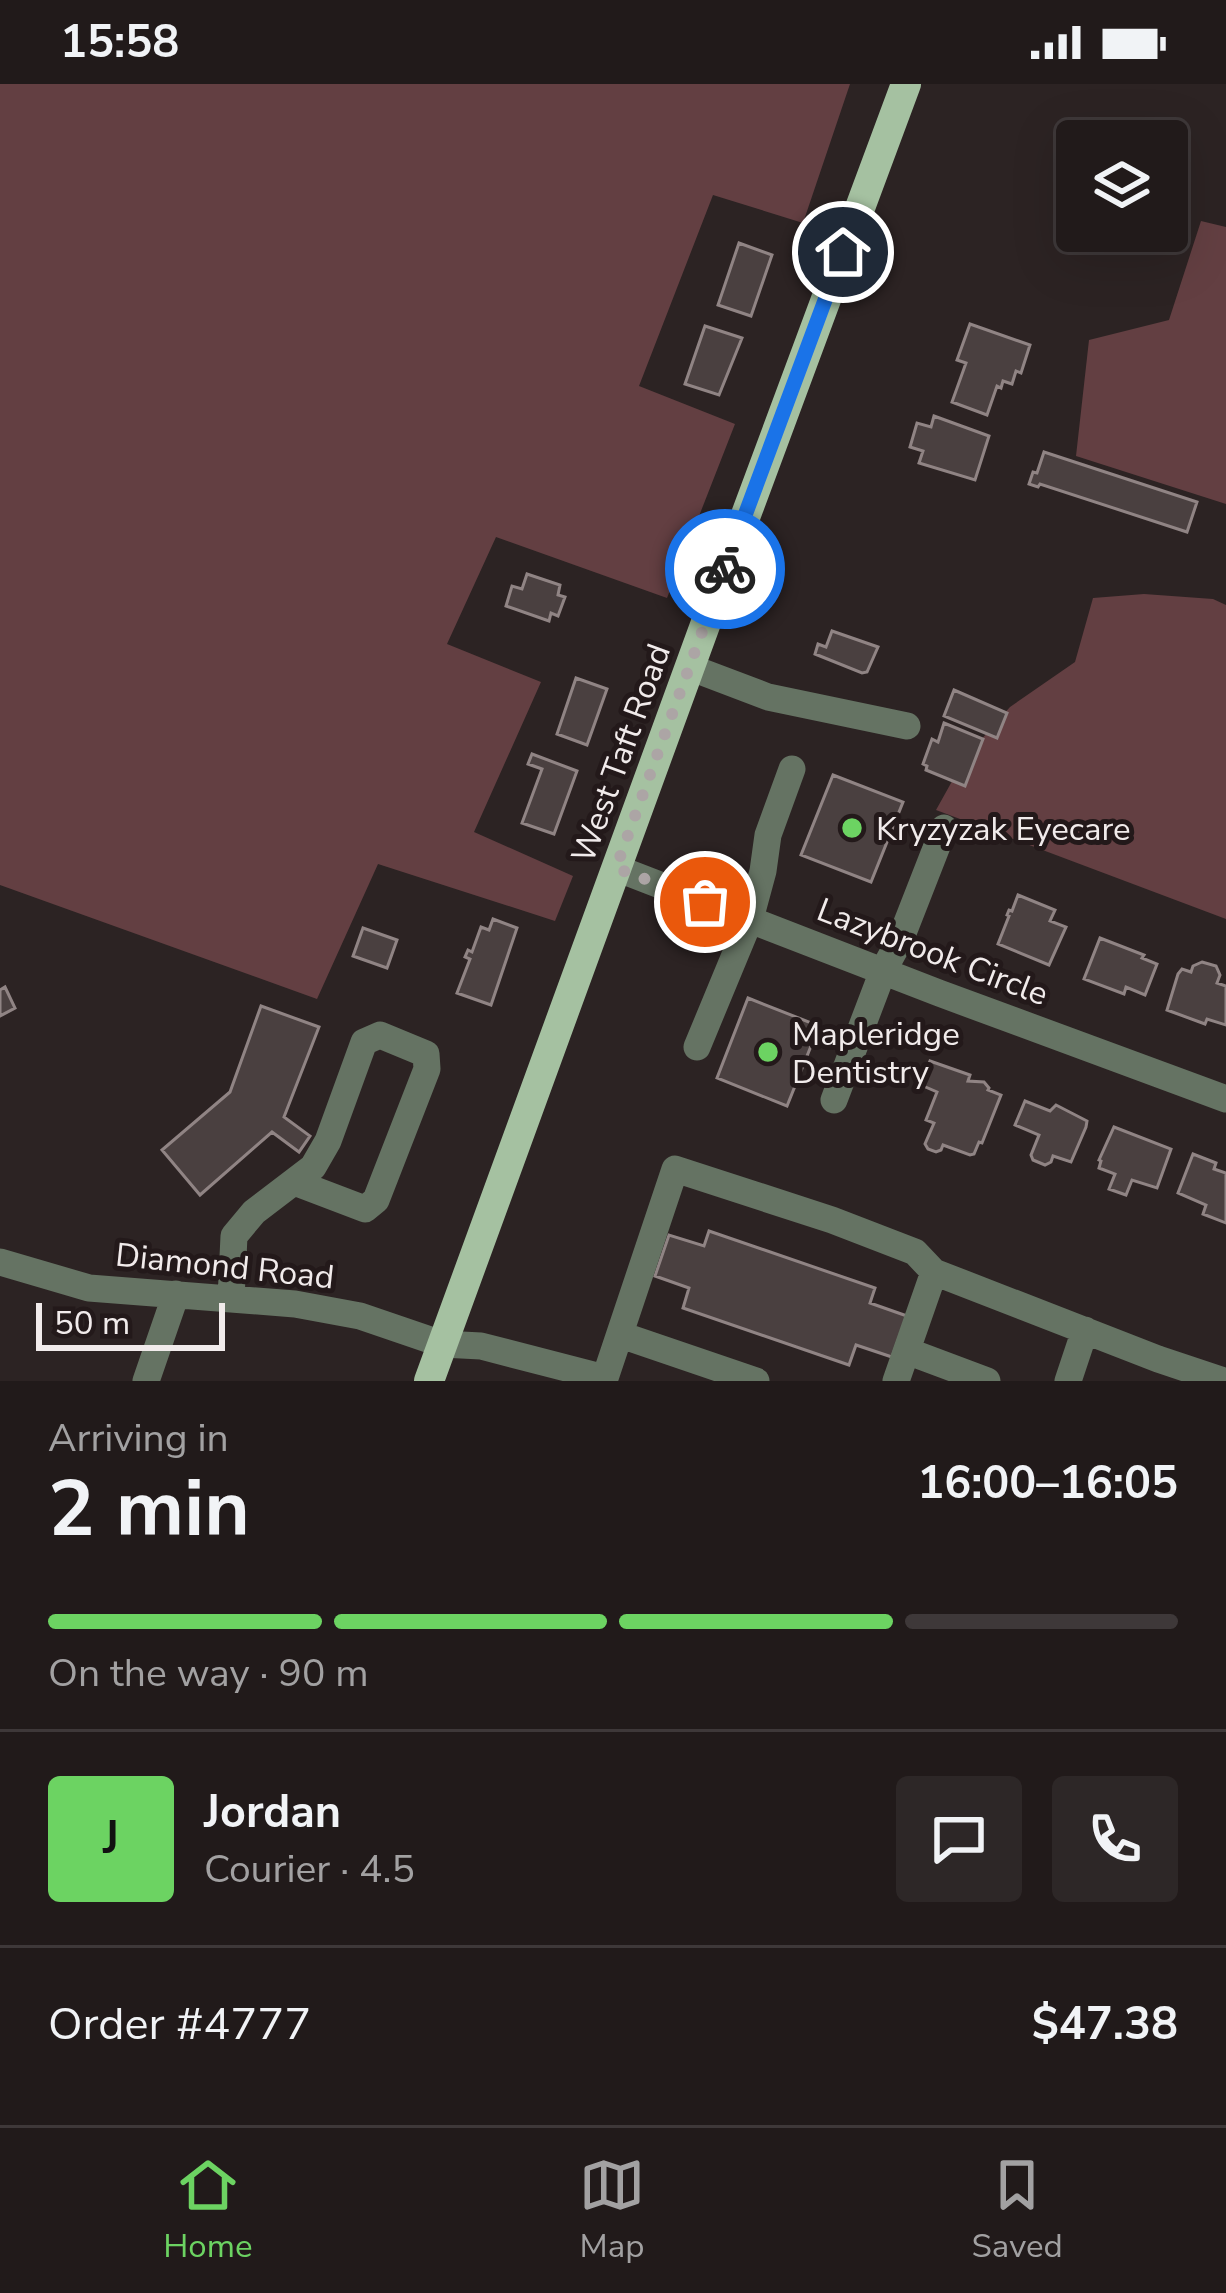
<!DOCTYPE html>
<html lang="en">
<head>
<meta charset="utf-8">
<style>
  :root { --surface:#211a1a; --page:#2d2727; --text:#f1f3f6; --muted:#a2a1a2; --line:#3e3839; --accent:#6cd362 }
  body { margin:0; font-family:"Nunito Sans",sans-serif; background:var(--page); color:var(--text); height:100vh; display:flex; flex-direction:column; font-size:45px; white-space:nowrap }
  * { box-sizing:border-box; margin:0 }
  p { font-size:39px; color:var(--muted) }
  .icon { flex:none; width:66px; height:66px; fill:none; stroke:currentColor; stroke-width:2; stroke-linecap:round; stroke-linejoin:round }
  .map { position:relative; height:1297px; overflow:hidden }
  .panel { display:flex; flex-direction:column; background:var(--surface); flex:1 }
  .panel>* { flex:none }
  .buttons { position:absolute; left:1056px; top:36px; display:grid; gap:24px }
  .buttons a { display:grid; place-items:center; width:132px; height:132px; border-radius:12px; background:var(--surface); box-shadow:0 12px 48px #0002,0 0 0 3px var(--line); font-size:60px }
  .scale { position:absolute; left:36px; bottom:30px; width:189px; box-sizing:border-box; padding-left:12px; border:6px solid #f1ebeb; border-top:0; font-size:33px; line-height:42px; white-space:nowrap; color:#f1ebeb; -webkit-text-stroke:9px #23191a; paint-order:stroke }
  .pin { position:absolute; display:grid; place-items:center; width:102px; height:102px; color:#fff; margin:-51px; border:6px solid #fff; border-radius:50%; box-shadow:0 3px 12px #0007 }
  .courier { position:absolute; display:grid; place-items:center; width:120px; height:120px; margin:-60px; border:9px solid #1a73e8; border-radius:50%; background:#fff; color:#222; box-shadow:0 3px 15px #0007 }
  .head em { font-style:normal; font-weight:700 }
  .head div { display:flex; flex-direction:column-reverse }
  .head { display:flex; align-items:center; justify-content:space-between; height:204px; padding:0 48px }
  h1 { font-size:78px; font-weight:700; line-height:90px }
  .bar { display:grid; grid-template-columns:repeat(4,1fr); gap:18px 12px; align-content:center; height:144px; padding:0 48px }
  .bar i { height:15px; border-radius:9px; background:var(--line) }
  .bar .selected { background:var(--accent) }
  .bar p { grid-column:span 4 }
  .line { display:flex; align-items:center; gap:30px; padding:0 48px; border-top:3px solid var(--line) }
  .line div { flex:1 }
  .round { display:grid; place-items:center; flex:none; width:126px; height:126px; border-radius:12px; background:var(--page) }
  .status { display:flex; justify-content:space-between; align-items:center; height:84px; padding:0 60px; background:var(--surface); direction:ltr }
  .status svg { height:33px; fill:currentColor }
  .tab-bar { display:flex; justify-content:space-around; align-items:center; height:168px; border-top:3px solid var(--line); background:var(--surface); font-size:33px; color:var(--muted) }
  .tab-bar a { display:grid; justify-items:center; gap:6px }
  .tab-bar .selected { color:var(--accent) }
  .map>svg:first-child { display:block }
  .green { fill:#633f42 }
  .building { fill:#4a4040; stroke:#908484; stroke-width:3 }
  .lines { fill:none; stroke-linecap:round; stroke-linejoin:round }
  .minor { stroke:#657363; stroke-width:27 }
  .major { stroke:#a5c1a1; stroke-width:30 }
  .done { stroke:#aca5a5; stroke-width:12; stroke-dasharray:0 21.6 }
  .route { stroke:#1a73e8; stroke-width:15 }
  .poi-dot { fill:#6cd362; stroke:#23191a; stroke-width:4.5 }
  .labels { text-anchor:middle; stroke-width:10; stroke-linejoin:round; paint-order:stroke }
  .street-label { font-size:33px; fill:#f1ebeb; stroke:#23191a }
  .poi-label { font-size:33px; fill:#f1ebeb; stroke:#23191a; text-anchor:start }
</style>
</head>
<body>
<div class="status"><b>15:58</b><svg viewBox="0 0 49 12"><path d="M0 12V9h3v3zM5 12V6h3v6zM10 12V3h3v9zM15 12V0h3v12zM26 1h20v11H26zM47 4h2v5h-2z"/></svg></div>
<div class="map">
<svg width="1226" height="1297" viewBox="0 0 1226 1297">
  <rect width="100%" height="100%" fill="#2c2323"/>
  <path class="green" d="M 0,0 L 850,0 L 803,139 L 713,111 L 639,302 L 735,340 L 667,514 L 496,453 L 447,560 L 541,598 L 474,748 L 573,792 L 555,837 L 378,780 L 317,915 L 0,801 Z
    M 1201,137 L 1226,143 L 1226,420 L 1076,372 L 1089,256 L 1169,236 Z
    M 1144,510 L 1213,515 L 1226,521 L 1226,835 L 936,726 L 965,674 L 1010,623 L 1075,578 L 1093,514 Z"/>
  <path class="building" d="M 739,159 L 772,171 L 751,232 L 718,221 Z
    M 970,240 L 1030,261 L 1021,289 L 1016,287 L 1012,300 L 1003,297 L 1001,304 L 997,302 L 987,331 L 952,318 L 966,279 L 957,276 Z
    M 705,242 L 742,254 L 719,311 L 685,300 Z
    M 934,332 L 989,352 L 975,396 L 919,379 L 923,367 L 910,363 L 917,339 L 931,343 Z
    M 1044,368 L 1197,418 L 1187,448 L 1040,400 L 1038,403 L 1029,400 L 1033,388 L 1037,389 Z
    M 527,490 L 560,501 L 558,511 L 565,513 L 558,532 L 551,529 L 549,537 L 506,522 L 512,502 L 522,505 Z
    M 832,547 L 878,563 L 867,588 L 862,589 L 815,570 L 818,560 L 826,563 Z
    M 576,594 L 607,605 L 587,661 L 557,650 Z
    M 954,606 L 1007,629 L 997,654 L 944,632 Z
    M 944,639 L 983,655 L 965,702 L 926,686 L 927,682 L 923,680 L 932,655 L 938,658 Z
    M 532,670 L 577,687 L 554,750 L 522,739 L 542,685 L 528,680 Z
    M 833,691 L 903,718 L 871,798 L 801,771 Z
    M 1018,811 L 1055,826 L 1050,837 L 1066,843 L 1049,881 L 998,860 L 1009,832 L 1007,831 L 1009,826 L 1012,827 Z
    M 493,835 L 517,844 L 491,921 L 457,909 L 470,875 L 465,873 L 468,866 L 472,868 L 481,843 L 489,846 Z
    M 363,844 L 397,856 L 387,884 L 353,872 Z
    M 1100,854 L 1144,871 L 1142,874 L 1157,880 L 1145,911 L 1126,903 L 1124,910 L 1084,895 Z
    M 1202,878 L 1216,882 L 1220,891 L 1217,899 L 1226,902 L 1226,941 L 1207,935 L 1205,940 L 1167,926 L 1178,890 L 1182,885 L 1191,888 L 1193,882 Z
    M 5,903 L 15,924 L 0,932 L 0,906 Z
    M 748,914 L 819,942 L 787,1022 L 717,994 Z
    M 261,922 L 319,943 L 284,1033 L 310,1052 L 299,1068 L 272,1048 L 200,1111 L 162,1066 L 230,1008 Z
    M 930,977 L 970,991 L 968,997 L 984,998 L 989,1004 L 988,1006 L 1001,1011 L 982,1059 L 979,1058 L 974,1070 L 970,1071 L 943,1061 L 941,1066 L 936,1068 L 928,1065 L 925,1060 L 934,1039 L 926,1036 L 937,1008 L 921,1001 Z
    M 1025,1017 L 1050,1027 L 1056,1021 L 1087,1037 L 1086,1043 L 1071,1078 L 1053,1072 L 1051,1078 L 1045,1081 L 1033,1076 L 1031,1071 L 1039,1051 L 1015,1041 Z
    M 1114,1043 L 1171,1065 L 1157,1104 L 1132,1096 L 1126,1111 L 1109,1105 L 1115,1090 L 1099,1084 L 1101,1077 L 1099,1076 Z
    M 1193,1070 L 1216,1079 L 1214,1085 L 1226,1089 L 1226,1139 L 1203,1130 L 1206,1121 L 1178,1109 Z
    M 709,1147 L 875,1204 L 870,1219 L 907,1232 L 892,1273 L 856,1261 L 849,1281 L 683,1224 L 689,1204 L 655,1192 L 669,1151 L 704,1162 Z"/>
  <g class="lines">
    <path class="minor" d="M 689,583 L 768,613 L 907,642
      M 616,784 L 939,909 L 1226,1015
      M 697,963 L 750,835 L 763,787 L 768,751 L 792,685
      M 834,1016 L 883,887 L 901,854 L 944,744
      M 0,1178 L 89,1204 L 295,1220 L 360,1232 L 442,1260 L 481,1262 L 605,1294 L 675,1085 L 832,1136 L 915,1168 L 934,1188 L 1158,1275 L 1224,1297
      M 231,1215 L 234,1152 L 254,1128 L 313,1083 L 328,1057 L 364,958 L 380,951 L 426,970 L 427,985 L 376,1116 L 365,1125 L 294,1098
      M 621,1251 L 756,1297
      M 907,1267 L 987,1297
      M 146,1297 L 176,1210
      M 896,1297 L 934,1188
      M 1068,1297 L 1085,1246"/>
    <path class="major" d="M 429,1297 L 708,533 L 906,0"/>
  </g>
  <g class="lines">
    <path class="done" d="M 705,818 L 616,784 L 725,485"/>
    <path class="route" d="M 725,485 L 843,168"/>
  </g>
  <g class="poi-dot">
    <circle cx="852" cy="744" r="12"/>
    <circle cx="768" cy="968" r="12"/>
  </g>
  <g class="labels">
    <g class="street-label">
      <text transform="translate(620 669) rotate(-70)" y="12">West Taft Road</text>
      <text transform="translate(933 867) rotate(21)" y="12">Lazybrook Circle</text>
      <text transform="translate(225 1181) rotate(6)" y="12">Diamond Road</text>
    </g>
    <g class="poi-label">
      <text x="876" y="756">Kryzyzak Eyecare</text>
      <text x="792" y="961">Mapleridge<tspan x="792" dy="38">Dentistry</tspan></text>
    </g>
  </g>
</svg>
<div class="buttons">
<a><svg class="icon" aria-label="layers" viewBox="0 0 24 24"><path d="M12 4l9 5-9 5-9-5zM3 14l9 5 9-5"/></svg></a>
</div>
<div class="scale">50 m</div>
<div class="pin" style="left:705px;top:818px;background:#ea580c"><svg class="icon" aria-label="bag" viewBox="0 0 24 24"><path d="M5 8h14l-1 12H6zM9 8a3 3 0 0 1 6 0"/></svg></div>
<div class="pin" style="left:843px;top:168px;background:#1f2937"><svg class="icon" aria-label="home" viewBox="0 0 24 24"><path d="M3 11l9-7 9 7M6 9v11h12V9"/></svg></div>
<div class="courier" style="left:725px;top:485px"><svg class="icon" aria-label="bike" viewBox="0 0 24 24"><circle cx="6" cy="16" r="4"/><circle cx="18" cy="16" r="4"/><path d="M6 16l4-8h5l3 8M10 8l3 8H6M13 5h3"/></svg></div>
</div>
<section class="panel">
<div class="head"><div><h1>2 min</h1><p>Arriving in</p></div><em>16:00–16:05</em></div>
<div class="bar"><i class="selected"></i><i class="selected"></i><i class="selected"></i><i></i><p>On the way · 90 m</p></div>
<div class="line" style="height:216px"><b class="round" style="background:var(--accent);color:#111">J</b><div><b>Jordan</b><p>Courier · 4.5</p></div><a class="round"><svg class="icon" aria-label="chat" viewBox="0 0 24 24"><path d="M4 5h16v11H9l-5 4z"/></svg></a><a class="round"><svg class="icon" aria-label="phone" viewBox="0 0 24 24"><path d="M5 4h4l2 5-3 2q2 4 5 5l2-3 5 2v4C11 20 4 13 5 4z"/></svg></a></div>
<div class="line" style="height:156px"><div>Order #4777</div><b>$47.38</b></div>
</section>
<nav class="tab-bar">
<a class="selected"><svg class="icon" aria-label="home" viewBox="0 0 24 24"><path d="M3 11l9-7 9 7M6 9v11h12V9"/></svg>Home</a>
<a><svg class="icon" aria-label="map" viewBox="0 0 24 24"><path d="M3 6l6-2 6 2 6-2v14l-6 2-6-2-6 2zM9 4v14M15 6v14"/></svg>Map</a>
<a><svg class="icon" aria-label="saved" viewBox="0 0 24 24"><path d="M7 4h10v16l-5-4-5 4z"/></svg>Saved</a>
</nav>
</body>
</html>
